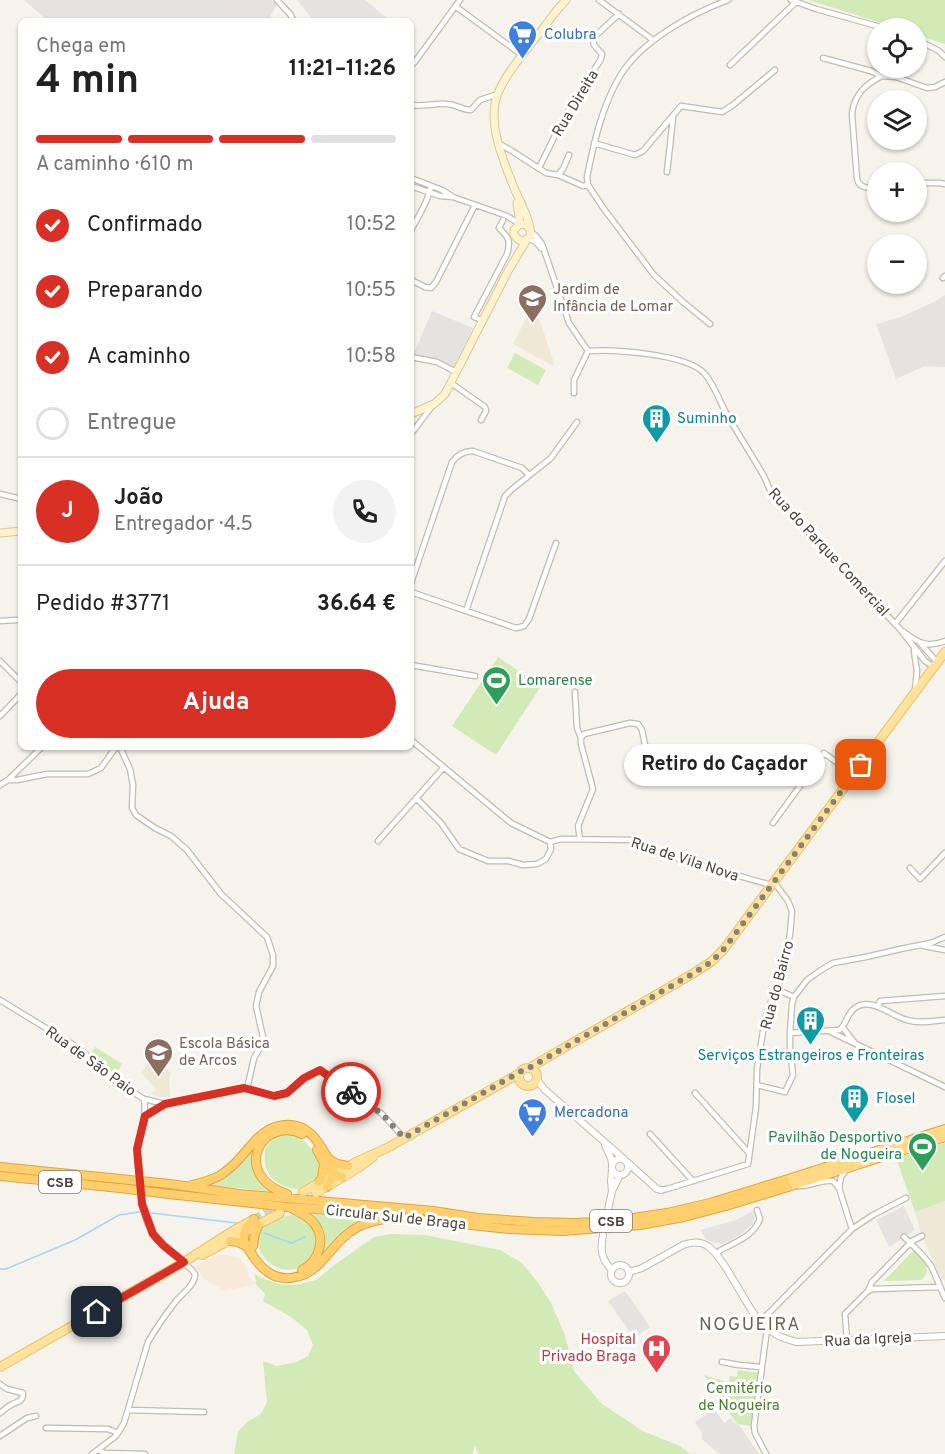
<!DOCTYPE html>
<html lang="pt">
<head>
<meta charset="utf-8">
<style>
  :root { --surface:#fff; --page:#f2f2f2; --text:#222; --muted:#767676; --line:#e0e0e0; --accent:#d93025 }
  body { margin:0; font-family:Overpass,sans-serif; background:var(--page); color:var(--text); height:100vh; display:flex; flex-direction:column; font-size:22px; white-space:nowrap }
  * { box-sizing:border-box; margin:0 }
  p { font-size:20px; color:var(--muted) }
  .icon { flex:none; width:33px; height:33px; fill:none; stroke:currentColor; stroke-width:2; stroke-linecap:round; stroke-linejoin:round }
  .map { position:relative; flex:1; overflow:hidden }
  .drawer { position:absolute; left:18px; top:18px; width:396px; height:732px; display:flex; flex-direction:column; background:var(--surface); border-radius:9px; box-shadow:0 2px 4px #0004 }
  .drawer>* { flex:none }
  .fabs { position:absolute; left:867px; top:18px; display:grid; gap:12px }
  .fabs a { display:grid; place-items:center; width:60px; height:60px; border-radius:50%; background:var(--surface); box-shadow:0 2px 4px #0004; font-size:30px }
  .pin { position:absolute; display:grid; place-items:center; width:51px; height:51px; color:#fff; margin:-26px; border-radius:12px; box-shadow:0 3px 9px #0006 }
  .courier { position:absolute; display:grid; place-items:center; width:60px; height:60px; margin:-30px; border:4px solid #d93025; border-radius:50%; background:#fff; color:#222; box-shadow:0 2px 8px #0007 }
  .bubble { position:absolute; height:42px; border-radius:21px; background:var(--surface); box-shadow:0 2px 4px #0004; font-size:20px; font-weight:700; line-height:42px; text-align:center }
  .summary em { font-style:normal; font-weight:700 }
  .summary div { display:flex; flex-direction:column-reverse }
  .summary { display:flex; align-items:center; justify-content:space-between; height:102px; padding:0 18px }
  h1 { font-size:39px; font-weight:700; line-height:45px }
  .bar { display:grid; grid-template-columns:repeat(4,1fr); gap:9px 6px; align-content:center; height:72px; padding:0 18px }
  .bar i { height:8px; border-radius:4px; background:var(--line) }
  .bar .current { background:var(--accent) }
  .bar p { grid-column:span 4 }
  .line { display:flex; align-items:center; gap:15px; padding:0 18px; border-top:2px solid var(--line) }
  .line div { flex:1 }
  .round { display:grid; place-items:center; flex:none; width:63px; height:63px; border-radius:32px; background:var(--page) }
  ol { padding:0 18px; list-style:none }
  li { display:flex; align-items:center; gap:18px; height:66px }
  li p { margin-inline-start:auto }
  li .icon { padding:6px; border-radius:50%; background:var(--accent); color:#fff; stroke-width:4 }
  li:last-child { color:var(--muted) }
  li i { width:33px; height:33px; border:3px solid var(--line); border-radius:50% }
  .primary-button { display:flex; gap:12px; margin-top:auto; padding:12px 18px }
  .primary-button a { flex:1; height:69px; border-radius:36px; background:var(--accent); color:#fff; font-size:24px; font-weight:700; line-height:69px; text-align:center }
  .map>svg:first-child { display:block }
  .commercial { fill:#f7ead8 }
  .industrial { fill:#e6e2dd }
  .education { fill:#efe8d6 }
  .green { fill:#d2eab5 }
  .parking { fill:#e5e3e0 }
  .lines { fill:none; stroke-linecap:round; stroke-linejoin:round }
  .stream { stroke:#a9d4f2; stroke-width:1.5 }
  .primary-tunnel { stroke:#d4d0c8; stroke-width:8; stroke-dasharray:8 4; stroke-linecap:butt }
  .minor-casing { stroke:#c2bbae; stroke-width:7 }
  .tertiary-casing { stroke:#c2bbae; stroke-width:8 }
  .secondary-casing { stroke:#d6c79b; stroke-width:9 }
  .primary-casing { stroke:#e6c16a; stroke-width:10 }
  .trunk-casing { stroke:#e0a43c; stroke-width:10 }
  .motorway-casing { stroke:#e0a43c; stroke-width:10 }
  .minor { stroke:#fff; stroke-width:4.5 }
  .tertiary { stroke:#fff; stroke-width:6 }
  .secondary { stroke:#fff3cd; stroke-width:7 }
  .primary { stroke:#ffe39c; stroke-width:8 }
  .trunk { stroke:#ffd985; stroke-width:8 }
  .motorway { stroke:#ffcf6e; stroke-width:8 }
  .motorway-bridge-casing { stroke:#e0a43c; stroke-width:10; stroke-linecap:butt }
  .motorway-bridge { stroke:#ffcf6e; stroke-width:8 }
  .done { stroke:#878178; stroke-width:6; stroke-dasharray:0 10.8 }
  .route { stroke:#d93025; stroke-width:8 }
  .labels { text-anchor:middle; stroke-width:6; stroke-linejoin:round; paint-order:stroke }
  .shield { fill:#fff; stroke:#817c74; stroke-width:1.5 }
  .shield-label { font-size:14px; font-weight:bold; fill:#4b4439 }
  .shop-label { font-size:15px; fill:#366cbe; stroke:#fff; text-anchor:start }
  .street-label { font-size:15px; fill:#4b4439; stroke:#fff }
  .education-label { font-size:15px; fill:#785e54; stroke:#fff; text-anchor:start }
  .culture-label { font-size:15px; fill:#0d838f; stroke:#fff; text-anchor:start }
  .leisure-label { font-size:15px; fill:#27864d; stroke:#fff; text-anchor:start }
  .health-label { font-size:15px; fill:#be3a42; stroke:#fff; text-anchor:end }
  .park-label { font-size:15px; fill:#4a7f2a; stroke:#fff }
  .quarter-label { font-size:18px; letter-spacing:1.5px; fill:#6e6250; stroke:#fff }
</style>
</head>
<body>
<div class="map">
<svg width="945" height="1454" viewBox="0 0 945 1454">
  <rect width="100%" height="100%" fill="#f6f3ec"/>
  <path class="commercial" d="M 221,1254 L 240,1258 L 245,1265 L 248,1275 L 256,1284 L 225,1291 L 204,1279 L 195,1266 Z"/>
  <path class="industrial" d="M 24,0 L 271,0 L 277,4 L 271,15 L 271,21 L 48,21 Z
    M 945,295 L 945,367 L 925,366 L 896,379 L 876,324 L 901,317 L 934,302 Z"/>
  <path class="education" d="M 534,303 L 554,363 L 553,366 L 513,344 Z
    M 151,1057 L 171,1073 L 169,1082 L 170,1098 L 161,1097 L 151,1094 L 156,1089 L 145,1077 L 145,1076 L 141,1074 Z
    M 945,1201 L 945,1281 L 941,1278 L 922,1236 L 915,1212 Z"/>
  <path class="green" d="M 809,0 L 945,0 L 945,44 L 917,35 L 916,28 L 897,28 Z
    M 515,353 L 546,370 L 538,385 L 507,368 Z
    M 498,657 L 541,686 L 496,755 L 452,726 Z
    M 95,1047 L 122,1064 L 115,1076 L 100,1064 L 101,1061 L 98,1059 L 97,1060 L 91,1053 Z
    M 285,1135 C 290,1135 295,1135 299,1138 C 311,1144 326,1166 317,1179 C 313,1184 306,1187 301,1190 C 275,1187 260,1174 266,1147 L 277,1136 Z
    M 945,1143 L 945,1201 L 915,1212 L 896,1158 Z
    M 256,1144 C 250,1166 251,1183 275,1192 L 210,1185 C 231,1177 243,1162 256,1144 Z
    M 312,1214 L 369,1219 L 317,1262 C 328,1244 329,1229 312,1214 Z
    M 293,1215 C 349,1235 295,1296 264,1257 C 247,1234 272,1216 293,1215 Z
    M 391,1234 L 425,1235 L 500,1250 L 522,1263 L 539,1284 L 551,1303 L 565,1335 L 574,1371 L 602,1404 L 643,1431 L 680,1446 L 690,1454 L 479,1454 L 475,1446 L 472,1454 L 234,1454 L 238,1432 L 247,1422 L 261,1414 L 267,1402 L 263,1361 L 277,1366 L 296,1362 L 308,1356 L 313,1345 L 307,1330 L 291,1317 L 263,1301 L 265,1294 L 256,1284 L 255,1274 L 264,1279 L 279,1284 L 295,1285 L 316,1280 L 337,1263 L 374,1237 Z
    M 914,1250 C 923,1260 933,1267 922,1280 L 884,1281 Z
    M 738,1370 L 759,1373 L 751,1426 L 737,1424 L 704,1375 L 729,1383 L 730,1376 L 737,1377 Z"/>
  <path class="parking" d="M 145,0 L 229,0 L 232,21 L 67,21 L 66,9 Z
    M 297,0 L 365,0 L 388,19 L 388,21 L 314,21 Z
    M 432,311 L 473,328 L 457,365 L 452,370 L 437,360 L 412,358 Z
    M 904,1206 L 915,1230 L 889,1247 L 876,1220 Z
    M 753,1211 L 755,1217 L 753,1224 L 735,1238 L 722,1244 L 715,1243 L 706,1239 L 700,1230 L 736,1220 Z
    M 625,1291 L 650,1327 L 634,1338 L 608,1301 Z
    M 714,1409 L 724,1423 L 731,1418 L 736,1424 L 739,1425 L 759,1454 L 719,1454 L 702,1439 L 702,1433 L 695,1422 Z"/>
  <g class="lines">
    <path class="stream" d="M 151,1213 L 237,1223
      M 264,1233 L 292,1243 L 305,1237
      M 0,1269 L 6,1269 L 75,1240 L 119,1215 L 139,1212"/>
    <path class="primary-tunnel" d="M 254,1219 L 279,1205"/>
    <defs>
      <path id="minor" d="M 277,0 L 290,14 L 294,21
        M 599,0 L 653,40
        M 791,0 L 816,9 L 884,28
        M 455,6 L 522,55
        M 916,39 L 939,51 L 945,57
        M 823,58 L 871,71 L 882,76 L 896,77 L 927,88 L 935,87 L 945,82
        M 414,63 L 460,0
        M 730,65 L 796,2
        M 411,105 C 423,107 435,103 447,104 C 455,104 462,110 471,110 L 480,100 L 498,94
        M 498,143 L 512,151 L 546,173 L 558,175 L 583,186 L 588,185
        M 594,143 L 635,155 L 643,151 L 681,106 L 722,112 L 733,105 L 775,70
        M 539,168 L 563,119 L 601,59 L 602,54 L 594,45 L 593,38 L 619,14
        M 667,172 L 673,118
        M 558,175 L 563,169 L 569,155
        M 411,178 L 442,190 L 453,197 L 507,216 L 520,224
        M 916,183 L 940,183 L 945,184
        M 411,186 L 440,196 L 452,197
        M 878,187 C 868,188 860,189 857,179 L 852,114 C 854,95 865,84 882,76
        M 411,230 C 418,217 429,200 431,186
        M 531,232 L 536,236 L 542,244 L 569,323 L 588,351
        M 528,239 L 535,241 L 541,248
        M 943,278 L 945,276
        M 411,280 L 425,287 L 431,288 L 436,282 L 475,205
        M 483,321 L 474,317 L 507,254 C 511,240 509,238 499,228 L 503,220
        M 710,324 L 683,302 L 654,275 L 604,209 L 588,185 L 587,177 C 594,142 602,106 620,76 C 641,41 691,14 728,0
        M 588,351 C 613,349 686,354 704,373 C 713,383 718,397 724,409 C 736,431 750,452 762,473 C 766,479 768,487 772,494 L 900,629 L 925,661 L 934,667
        M 411,357 L 437,362 L 452,370 L 457,370
        M 451,383 L 485,407 L 486,411 L 481,420
        M 574,393 L 574,380 L 588,351
        M 411,422 L 413,431
        M 411,434 L 433,405
        M 0,494 L 21,499
        M 411,583 L 452,462 C 458,454 464,451 473,451 L 522,468 L 529,475
        M 411,592 L 516,628 L 524,626 L 529,619 L 556,543
        M 466,611 L 505,496 L 511,490 L 551,458 L 577,422
        M 0,621 L 17,620
        M 895,624 L 945,561
        M 904,632 C 919,643 926,648 945,641
        M 921,644 L 937,662
        M 914,651 L 917,671 L 915,690
        M 0,661 L 21,682
        M 411,665 L 475,676
        M 575,692 L 577,728 L 581,738
        M 0,716 L 21,694
        M 411,740 L 511,823 L 550,842 L 561,839 L 633,840 L 665,855 L 771,885
        M 120,747 L 130,769 L 133,785 L 132,808 L 136,815 L 155,828 L 171,836 L 187,850 L 221,894 L 267,937 L 273,955 L 273,966 L 259,992 L 256,1006 L 263,1037 L 261,1046 L 254,1058 L 247,1089
        M 8,780 L 42,747
        M 0,785 L 8,780 L 17,780 L 47,774 L 88,774 L 101,768 L 116,747
        M 416,798 L 441,823 L 459,849 L 488,861 L 508,861 L 523,865 L 537,864 L 546,859 L 551,849 L 550,842
        M 773,823 L 824,753 L 854,775
        M 580,839 L 578,826 L 593,789 L 581,744 L 581,738 L 584,734 L 630,723 L 638,724 L 642,730 L 648,760
        M 378,841 L 444,767
        M 910,868 L 920,879 L 945,853
        M 945,937 L 931,943 L 905,948 L 866,957 L 833,963 L 821,970 L 807,980 L 794,997 L 792,1004 L 790,1033 L 839,1030 C 847,1025 846,1014 855,1008 C 871,996 891,1016 907,1020 C 919,1024 933,1021 945,1020
        M 924,946 L 945,950
        M 778,990 L 794,997
        M 0,1000 L 77,1047 L 118,1083 L 144,1099 L 165,1104 L 244,1088 L 274,1096 L 287,1093 L 304,1079 L 320,1070 L 382,1114 L 404,1138
        M 878,1006 L 880,1001 L 945,996
        M 843,1028 L 854,1042
        M 831,1032 L 945,1087
        M 757,1085 L 785,1092 L 793,1075 L 790,1047 L 790,1033
        M 695,1093 L 749,1153
        M 145,1116 L 165,1104
        M 650,1134 L 693,1181
        M 140,1182 C 139,1171 136,1159 138,1148 C 140,1131 147,1116 144,1099
        M 839,1188 L 841,1177 L 847,1169
        M 661,1190 L 667,1189 L 748,1164 L 756,1107 L 757,1069 L 765,1019 L 773,995 L 778,990 L 790,934 L 792,911 L 788,901 L 774,882
        M 852,1229 L 873,1215 L 906,1198
        M 904,1237 C 913,1246 924,1255 931,1266 C 936,1276 940,1287 945,1298
        M 716,1253 C 733,1242 752,1239 760,1219 L 757,1210
        M 868,1291 L 872,1282 L 912,1241 L 922,1236
        M 760,1322 L 852,1229 L 839,1188 L 833,1181 C 821,1179 810,1187 798,1186
        M 847,1340 L 845,1314 L 868,1291 L 873,1289 L 939,1287
        M 722,1362 L 739,1365 L 761,1367
        M 0,1384 L 7,1389 L 23,1393 C 23,1402 18,1401 11,1405 C 7,1407 4,1410 0,1413
        M 128,1410 L 204,1412
        M 46,1428 L 108,1429 L 118,1433
        M 0,1436 L 27,1418 L 36,1416
        M 98,1450 L 105,1453 L 145,1454
        M 92,1454 L 116,1436 L 124,1423 L 148,1342 C 156,1328 166,1314 176,1301 C 183,1293 195,1285 195,1274 L 192,1270 C 179,1258 161,1248 152,1233 C 145,1221 142,1204 141,1191
        M 766,1454 L 755,1433 L 754,1426 L 767,1329"/>
      <path id="tertiary" d="M 537,1079 L 544,1089 L 624,1159
        M 605,1145 L 611,1158 L 612,1164
        M612 1167a8 8 0 1 1 16 0a8 8 0 1 1-16 0Z
        M 627,1162 L 657,1189 L 661,1190
        M 612,1191 L 611,1181 L 612,1170
        M 607,1215 L 612,1191 L 620,1175
        M 603,1235 C 600,1249 601,1259 612,1270
        M611 1274a9 9 0 1 1 18 0a9 9 0 1 1-18 0Z
        M 629,1272 L 642,1268 L 683,1245 C 691,1242 699,1241 706,1245 C 723,1254 745,1305 760,1322 C 771,1334 783,1339 797,1342 L 945,1336"/>
      <path id="secondary" d="M 517,203 L 520,224
        M 530,229 L 526,225 L 520,224 L 514,230 L 514,235 L 519,240 L 523,241 L 530,237 C 533,226 520,201 515,190 C 504,163 486,122 498,93 C 506,74 522,55 534,40 C 545,27 554,12 566,0
        M 411,414 L 434,404 L 445,394 L 508,271 L 526,241
        M 0,533 L 21,531"/>
      <path id="primary" d="M519 1077a9 9 0 1 1 18 0a9 9 0 1 1-18 0Z
        M 529,1068 L 694,973 L 711,962 L 724,949 L 945,652
        M 303,1192 L 356,1162 L 387,1148 L 520,1073
        M 316,1193 L 358,1168 L 373,1157
        M 202,1255 L 280,1213
        M 0,1367 L 184,1262 L 234,1230 L 253,1220"/>
      <path id="trunk" d="M 785,1180 L 945,1129
        M 788,1187 L 945,1137"/>
      <path id="motorway" d="M 317,1150 C 324,1162 327,1174 342,1177
        M 329,1159 L 337,1164 L 348,1166
        M 0,1167 L 90,1176
        M 0,1176 L 120,1188
        M 319,1182 L 322,1178 L 324,1164
        M 170,1184 L 239,1194 L 433,1211 L 478,1218 L 534,1222 L 576,1223 L 613,1221 L 667,1213 L 710,1203 L 785,1180
        M 192,1185 C 204,1182 217,1179 226,1171 C 238,1163 245,1151 255,1141 C 270,1124 294,1118 312,1135 C 318,1141 323,1150 328,1158 C 335,1170 335,1175 327,1187
        M 169,1194 L 288,1207 L 358,1212 L 394,1217 L 509,1229 L 563,1231 L 640,1225 L 684,1217 L 726,1206 L 788,1187
        M 287,1194 C 229,1174 263,1115 302,1134
        M 291,1208 C 298,1212 306,1215 312,1221 C 327,1237 320,1261 302,1270
        M 254,1219 C 247,1226 241,1233 245,1243 C 250,1252 256,1262 264,1269 C 280,1284 303,1279 318,1265 C 329,1255 337,1241 350,1232 C 360,1224 372,1221 384,1219
        M 230,1241 L 238,1242 L 246,1246
        M 253,1246 L 255,1233 L 259,1225"/>
    </defs>
    <use href="#minor" class="minor-casing"/>
    <use href="#tertiary" class="tertiary-casing"/>
    <use href="#secondary" class="secondary-casing"/>
    <use href="#primary" class="primary-casing"/>
    <use href="#trunk" class="trunk-casing"/>
    <use href="#motorway" class="motorway-casing"/>
    <use href="#minor" class="minor"/>
    <use href="#tertiary" class="tertiary"/>
    <use href="#secondary" class="secondary"/>
    <use href="#primary" class="primary"/>
    <use href="#trunk" class="trunk"/>
    <use href="#motorway" class="motorway"/>
    <defs>
      <path id="motorway-bridge" d="M 90,1176 L 170,1184
        M 120,1188 L 169,1194"/>
    </defs>
    <use href="#motorway-bridge" class="motorway-bridge-casing"/>
    <use href="#motorway-bridge" class="motorway-bridge"/>
  </g>
  <g class="lines">
    <path class="done" d="M 351,1092 L 382,1114 L 404,1138 L 520,1072 L 524,1069 L 529,1068 L 694,973 L 711,962 L 724,949 L 861,765"/>
    <path class="route" d="M 97,1312 L 184,1262 L 163,1245 L 153,1234 L 142,1204 L 137,1149 L 145,1116 L 165,1104 L 244,1088 L 274,1096 L 287,1093 L 304,1078 L 320,1070 L 351,1092"/>
  </g>
  <defs>
    <symbol id="supermarket-pin" viewBox="-11 -11 22 30"><path d="M0 17L-7.5 6A9.5 9.5 0 1 1 7.5 6Z" fill="#3f7fe0" stroke="#fff"/><path d="M-6-5.5h2.5l.6 2H6L4.5 2H-2.5L-4.4-4H-6ZM-1.5 3.2a1.3 1.3 0 1 0 .1 0ZM3 3.2a1.3 1.3 0 1 0 .1 0Z" fill="#fff"/></symbol>
    <symbol id="school-pin" viewBox="-11 -11 22 30"><path d="M0 17L-7.5 6A9.5 9.5 0 1 1 7.5 6Z" fill="#8d6e63" stroke="#fff"/><path d="M0-5L7-2L0 1L-7-2ZM-4 1L0 2.5L4 1V4Q0 6-4 4Z" fill="#fff"/></symbol>
    <symbol id="building-pin" viewBox="-11 -11 22 30"><path d="M0 17L-7.5 6A9.5 9.5 0 1 1 7.5 6Z" fill="#0f9aa8" stroke="#fff"/><path d="M-4-6H4V6H1V3H-1V6H-4ZM-2.5-4.3h1.7v1.8h-1.7ZM.8-4.3h1.7v1.8H.8ZM-2.5-1h1.7V.8h-1.7ZM.8-1h1.7V.8H.8Z" fill="#fff"/></symbol>
    <symbol id="stadium-pin" viewBox="-11 -11 22 30"><path d="M0 17L-7.5 6A9.5 9.5 0 1 1 7.5 6Z" fill="#2e9e5b" stroke="#fff"/><path d="M0-5a6.5 5 0 1 0 0 10a6.5 5 0 1 0 0-10ZM-3.5-1.8h7v3.6h-7Z" fill="#fff"/></symbol>
    <symbol id="hospital-pin" viewBox="-11 -11 22 30"><path d="M0 17L-7.5 6A9.5 9.5 0 1 1 7.5 6Z" fill="#e0444e" stroke="#fff"/><path d="M-5-5h3v3.5h4V-5h3V5h-3V1.5h-4V5h-3Z" fill="#fff"/></symbol>
  </defs>
  <g fill-rule="evenodd">
    <use href="#supermarket-pin" x="506" y="18" width="33" height="45"/>
    <use href="#school-pin" x="516" y="282" width="33" height="45"/>
    <use href="#building-pin" x="640" y="402" width="33" height="45"/>
    <use href="#stadium-pin" x="480" y="664" width="33" height="45"/>
    <use href="#building-pin" x="794" y="1004" width="33" height="45"/>
    <use href="#school-pin" x="142" y="1036" width="33" height="45"/>
    <use href="#building-pin" x="838" y="1082" width="33" height="45"/>
    <use href="#supermarket-pin" x="516" y="1096" width="33" height="45"/>
    <use href="#stadium-pin" x="906" y="1130" width="33" height="45"/>
    <use href="#hospital-pin" x="640" y="1332" width="33" height="45"/>
  </g>
  <g class="labels">
    <g class="shield">
      <rect x="39" y="1171" width="42" height="22" rx="4.5"/>
      <rect x="590" y="1210" width="42" height="22" rx="4.5"/>
    </g>
    <g class="shield-label">
      <text x="60" y="1187">CSB</text>
      <text x="611" y="1226">CSB</text>
    </g>
    <g class="shop-label">
      <text x="544" y="39">Colubra</text>
      <text x="554" y="1117">Mercadona</text>
    </g>
    <g class="street-label">
      <text transform="translate(575 103) rotate(-59)" y="5">Rua Direita</text>
      <text transform="translate(829 552) rotate(47)" y="5">Rua do Parque Comercial</text>
      <text transform="translate(685 859) rotate(18)" y="5">Rua de Vila Nova</text>
      <text transform="translate(777 985) rotate(-75)" y="5">Rua do Bairro</text>
      <text transform="translate(91 1061) rotate(36)" y="5">Rua de São Paio</text>
      <text transform="translate(396 1217) rotate(6)" y="5">Circular Sul de Braga</text>
      <text transform="translate(868 1339) rotate(-3)" y="5">Rua da Igreja</text>
    </g>
    <g class="education-label">
      <text x="553" y="294">Jardim de<tspan x="553" dy="17">Infância de Lomar</tspan></text>
      <text x="179" y="1048">Escola Básica<tspan x="179" dy="17">de Arcos</tspan></text>
    </g>
    <g class="culture-label">
      <text x="677" y="423">Suminho</text>
      <text x="811" y="1060" text-anchor="middle">Serviços Estrangeiros e Fronteiras</text>
      <text x="876" y="1103">Flosel</text>
    </g>
    <g class="leisure-label">
      <text x="518" y="685">Lomarense</text>
      <text x="902" y="1142" text-anchor="end">Pavilhão Desportivo<tspan x="902" dy="17">de Nogueira</tspan></text>
    </g>
    <g class="health-label">
      <text x="636" y="1344">Hospital<tspan x="636" dy="17">Privado Braga</tspan></text>
    </g>
    <g class="park-label">
      <text x="739" y="1393">Cemitério<tspan x="739" dy="17">de Nogueira</tspan></text>
    </g>
    <g class="quarter-label">
      <text x="750" y="1330">NOGUEIRA</text>
    </g>
  </g>
</svg>
<div class="fabs">
<a><svg class="icon" aria-label="locate" viewBox="0 0 24 24"><circle cx="12" cy="12" r="6"/><path d="M12 2v4M12 18v4M2 12h4M18 12h4"/></svg></a>
<a><svg class="icon" aria-label="layers" viewBox="0 0 24 24"><path d="M12 4l9 5-9 5-9-5zM3 14l9 5 9-5"/></svg></a>
<a>+</a>
<a>−</a>
</div>
<div class="pin" style="left:861px;top:765px;background:#ea580c"><svg class="icon" aria-label="bag" viewBox="0 0 24 24"><path d="M5 8h14l-1 12H6zM9 8a3 3 0 0 1 6 0"/></svg></div>
<div class="pin" style="left:97px;top:1312px;background:#1f2937"><svg class="icon" aria-label="home" viewBox="0 0 24 24"><path d="M3 11l9-7 9 7M6 9v11h12V9"/></svg></div>
<div class="courier" style="left:351px;top:1092px"><svg class="icon" aria-label="bike" viewBox="0 0 24 24"><circle cx="6" cy="16" r="4"/><circle cx="18" cy="16" r="4"/><path d="M6 16l4-8h5l3 8M10 8l3 8H6M13 5h3"/></svg></div>
<div class="bubble" style="left:624px;top:744px;width:201px">Retiro do Caçador</div>
<section class="drawer">
<div class="summary"><div><h1>4 min</h1><p>Chega em</p></div><em>11:21–11:26</em></div>
<div class="bar"><i class="current"></i><i class="current"></i><i class="current"></i><i></i><p>A caminho · 610 m</p></div>
<ol>
<li><svg class="icon" aria-label="check" viewBox="0 0 24 24"><path d="M5 12l5 5 9-10"/></svg>Confirmado<p>10:52</p></li>
<li><svg class="icon" aria-label="check" viewBox="0 0 24 24"><path d="M5 12l5 5 9-10"/></svg>Preparando<p>10:55</p></li>
<li><svg class="icon" aria-label="check" viewBox="0 0 24 24"><path d="M5 12l5 5 9-10"/></svg>A caminho<p>10:58</p></li>
<li><i></i>Entregue</li>
</ol>
<div class="line" style="height:108px"><b class="round" style="background:var(--accent);color:#fff">J</b><div><b>João</b><p>Entregador · 4.5</p></div><a class="round"><svg class="icon" aria-label="phone" viewBox="0 0 24 24"><path d="M5 4h4l2 5-3 2q2 4 5 5l2-3 5 2v4C11 20 4 13 5 4z"/></svg></a></div>
<div class="line" style="height:78px"><div>Pedido #3771</div><b>36.64 €</b></div>
<div class="primary-button"><a>Ajuda</a></div>
</section>
</div>
</body>
</html>
